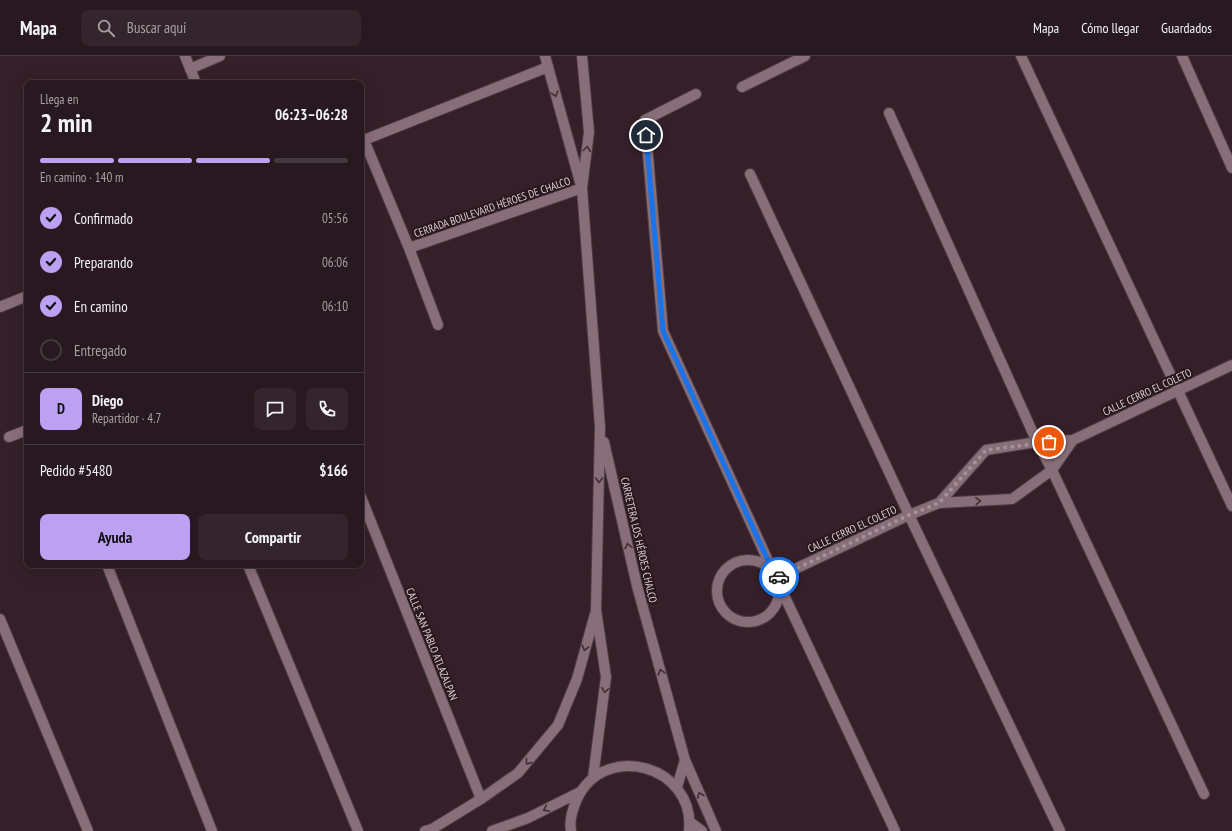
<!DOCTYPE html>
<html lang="es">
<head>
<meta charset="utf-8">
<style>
  :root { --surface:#28181f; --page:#34252c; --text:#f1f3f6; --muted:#a5a0a4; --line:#44373d; --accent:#bca0f2 }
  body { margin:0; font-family:"PT Sans Narrow",sans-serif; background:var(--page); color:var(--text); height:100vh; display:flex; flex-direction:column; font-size:15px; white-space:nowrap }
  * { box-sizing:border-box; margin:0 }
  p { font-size:13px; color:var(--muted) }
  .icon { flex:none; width:22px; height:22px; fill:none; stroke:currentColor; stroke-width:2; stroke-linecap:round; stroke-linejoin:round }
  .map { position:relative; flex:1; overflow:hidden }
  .side { position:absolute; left:24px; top:24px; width:340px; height:488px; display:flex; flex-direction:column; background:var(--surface); border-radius:8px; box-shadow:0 4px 16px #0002,0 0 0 1px var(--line) }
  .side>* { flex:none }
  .pin { position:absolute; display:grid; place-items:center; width:34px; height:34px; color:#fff; margin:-17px; border:2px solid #fff; border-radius:50%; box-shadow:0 1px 4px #0007 }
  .courier { position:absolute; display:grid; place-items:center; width:40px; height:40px; margin:-20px; border:3px solid #1a73e8; border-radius:50%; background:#fff; color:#222; box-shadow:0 1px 5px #0007 }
  .head em { font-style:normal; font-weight:700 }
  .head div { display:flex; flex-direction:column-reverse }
  .head { display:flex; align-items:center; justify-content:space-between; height:68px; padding:0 16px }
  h1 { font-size:26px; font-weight:700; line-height:30px }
  .bar { display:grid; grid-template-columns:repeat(4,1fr); gap:6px 4px; align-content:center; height:48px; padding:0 16px }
  .bar i { height:5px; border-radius:3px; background:var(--line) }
  .bar .selected { background:var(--accent) }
  .bar p { grid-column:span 4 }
  .line { display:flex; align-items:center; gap:10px; padding:0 16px; border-top:1px solid var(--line) }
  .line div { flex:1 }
  .round { display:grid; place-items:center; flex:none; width:42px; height:42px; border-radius:8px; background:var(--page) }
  ol { padding:0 16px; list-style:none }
  li { display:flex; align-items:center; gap:12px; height:44px }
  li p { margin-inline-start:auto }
  li .icon { padding:4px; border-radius:50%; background:var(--accent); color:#111; stroke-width:4 }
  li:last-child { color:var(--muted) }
  li i { width:22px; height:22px; border:2px solid var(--line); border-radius:50% }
  .primary-button { display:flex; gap:8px; margin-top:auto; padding:8px 16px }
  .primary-button a { flex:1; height:46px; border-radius:8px; background:var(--accent); color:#111; font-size:16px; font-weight:700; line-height:46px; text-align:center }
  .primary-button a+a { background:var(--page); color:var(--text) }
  header { display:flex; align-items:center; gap:24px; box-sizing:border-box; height:56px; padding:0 20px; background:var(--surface); border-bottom:1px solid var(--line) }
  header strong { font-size:19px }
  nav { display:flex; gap:22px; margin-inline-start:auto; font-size:14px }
  .search { width:280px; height:36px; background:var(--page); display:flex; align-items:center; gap:10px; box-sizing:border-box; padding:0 14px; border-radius:8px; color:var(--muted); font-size:15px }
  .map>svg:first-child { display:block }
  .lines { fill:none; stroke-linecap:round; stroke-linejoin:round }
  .street-casing { stroke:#4e3d45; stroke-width:12 }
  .secondary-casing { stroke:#4e3d45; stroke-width:12 }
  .street { stroke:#886e79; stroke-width:10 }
  .secondary { stroke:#886e79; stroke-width:10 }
  .oneway { stroke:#422d36 }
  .done { stroke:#a39299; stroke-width:4; stroke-dasharray:0 7.2 }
  .route { stroke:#1a73e8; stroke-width:5 }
  .labels { text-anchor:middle; stroke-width:4; stroke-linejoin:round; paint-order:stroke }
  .street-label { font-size:11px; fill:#ded0d5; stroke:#2b1720 }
</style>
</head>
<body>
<header>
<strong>Mapa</strong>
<div class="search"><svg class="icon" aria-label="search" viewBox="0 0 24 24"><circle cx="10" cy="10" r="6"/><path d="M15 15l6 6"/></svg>Buscar aquí</div>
<nav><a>Mapa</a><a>Cómo llegar</a><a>Guardados</a></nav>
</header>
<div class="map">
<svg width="1232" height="775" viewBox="0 0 1232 775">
  <rect width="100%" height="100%" fill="#352029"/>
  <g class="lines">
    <defs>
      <path id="street" d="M 185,0 L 196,27
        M 1021,0 L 1232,450
        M 1182,0 L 1232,112
        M 190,13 L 220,0
        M 742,31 L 805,0
        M 696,38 L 645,64 L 663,275 L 776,522 L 895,775
        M 889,57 L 1037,386 L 1052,414 L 1204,738
        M 750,118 L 909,459 L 1060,775
        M 409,192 L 582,132
        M 0,251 L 27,240
        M 438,269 L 409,192 L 364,84 L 548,11
        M 9,381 L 27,374
        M 361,441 L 481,743
        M 939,447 L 986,394 L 1037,386 L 1073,384 L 1232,309
        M717 535a31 31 0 1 1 62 0a31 31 0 1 1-62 0Z
        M 107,509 L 212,775
        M 248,509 L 358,775
        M 776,522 L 909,459 L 939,447 L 1012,443 L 1052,414 L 1073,384
        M 0,563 L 88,775"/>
      <path id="secondary" d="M 545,0 L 580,126
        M 582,0 L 589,76 L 582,132 L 600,371 L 596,554 L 606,621 L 593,722
        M 604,386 L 637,530 L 685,704 L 716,775
        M 677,731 L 685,704
        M 690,766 L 702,775
        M 425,775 L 432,773 L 481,743 L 518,717 L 558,669 L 577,623 L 595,558
        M 492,775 L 528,762 L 580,736
        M 571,775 C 569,764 573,752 577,743 C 605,684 696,710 689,775"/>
    </defs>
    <use href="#street" class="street-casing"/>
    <use href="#secondary" class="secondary-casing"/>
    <use href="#street" class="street"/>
    <use href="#secondary" class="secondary"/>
  </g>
  <defs><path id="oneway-chevron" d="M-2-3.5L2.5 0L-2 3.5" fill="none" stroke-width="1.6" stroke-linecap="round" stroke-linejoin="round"/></defs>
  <g class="oneway">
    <use href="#oneway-chevron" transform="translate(555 38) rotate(74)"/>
    <use href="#oneway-chevron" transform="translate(587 93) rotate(-83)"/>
    <use href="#oneway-chevron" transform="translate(599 424) rotate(91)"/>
    <use href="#oneway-chevron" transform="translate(978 445) rotate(-3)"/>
    <use href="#oneway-chevron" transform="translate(628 490) rotate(-103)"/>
    <use href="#oneway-chevron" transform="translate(585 592) rotate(105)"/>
    <use href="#oneway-chevron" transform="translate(661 616) rotate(-106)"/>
    <use href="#oneway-chevron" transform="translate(605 634) rotate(98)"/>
    <use href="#oneway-chevron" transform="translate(528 706) rotate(129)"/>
    <use href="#oneway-chevron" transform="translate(700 739) rotate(-113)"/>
    <use href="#oneway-chevron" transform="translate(546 753) rotate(154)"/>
  </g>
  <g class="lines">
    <path class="done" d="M 779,521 L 909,459 L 939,447 L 986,394 L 1049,386"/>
    <path class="route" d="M 646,79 L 663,275 L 776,522 L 779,521"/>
  </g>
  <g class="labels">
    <g class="street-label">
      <text transform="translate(492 151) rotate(-19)" y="4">CERRADA BOULEVARD HÉROES DE CHALCO</text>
      <text transform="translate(1147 336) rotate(-25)" y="4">CALLE CERRO EL COLETO</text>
      <text transform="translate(852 473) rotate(-25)" y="4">CALLE CERRO EL COLETO</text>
      <text transform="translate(639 484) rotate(77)" y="4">CARRETERA LOS HÉROES CHALCO</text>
      <text transform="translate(432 588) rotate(68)" y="4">CALLE SAN PABLO ATLAZALPAN</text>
    </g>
  </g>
</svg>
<div class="pin" style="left:1049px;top:386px;background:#ea580c"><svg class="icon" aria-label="bag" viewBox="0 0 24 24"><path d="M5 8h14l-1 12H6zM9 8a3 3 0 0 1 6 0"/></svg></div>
<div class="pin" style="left:646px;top:79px;background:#1f2937"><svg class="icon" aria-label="home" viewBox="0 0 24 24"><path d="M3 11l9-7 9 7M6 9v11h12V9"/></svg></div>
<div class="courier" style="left:779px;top:521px"><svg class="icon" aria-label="car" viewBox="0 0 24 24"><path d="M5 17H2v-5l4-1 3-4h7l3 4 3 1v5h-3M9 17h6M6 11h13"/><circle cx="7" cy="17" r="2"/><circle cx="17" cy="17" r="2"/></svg></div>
<section class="side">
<div class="head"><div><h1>2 min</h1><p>Llega en</p></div><em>06:23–06:28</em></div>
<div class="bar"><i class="selected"></i><i class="selected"></i><i class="selected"></i><i></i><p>En camino · 140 m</p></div>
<ol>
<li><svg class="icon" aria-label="check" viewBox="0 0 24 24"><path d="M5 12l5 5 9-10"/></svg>Confirmado<p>05:56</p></li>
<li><svg class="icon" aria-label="check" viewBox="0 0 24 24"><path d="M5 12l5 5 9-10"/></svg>Preparando<p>06:06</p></li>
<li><svg class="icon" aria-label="check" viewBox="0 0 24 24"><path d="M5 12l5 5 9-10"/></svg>En camino<p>06:10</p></li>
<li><i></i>Entregado</li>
</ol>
<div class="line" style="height:72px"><b class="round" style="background:var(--accent);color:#111">D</b><div><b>Diego</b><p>Repartidor · 4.7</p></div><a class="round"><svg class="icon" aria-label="chat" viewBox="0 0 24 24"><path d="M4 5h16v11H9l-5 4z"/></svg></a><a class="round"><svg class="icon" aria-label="phone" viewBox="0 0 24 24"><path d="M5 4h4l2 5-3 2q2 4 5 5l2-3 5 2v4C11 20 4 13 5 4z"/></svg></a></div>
<div class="line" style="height:52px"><div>Pedido #5480</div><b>$166</b></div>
<div class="primary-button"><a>Ayuda</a><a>Compartir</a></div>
</section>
</div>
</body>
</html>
